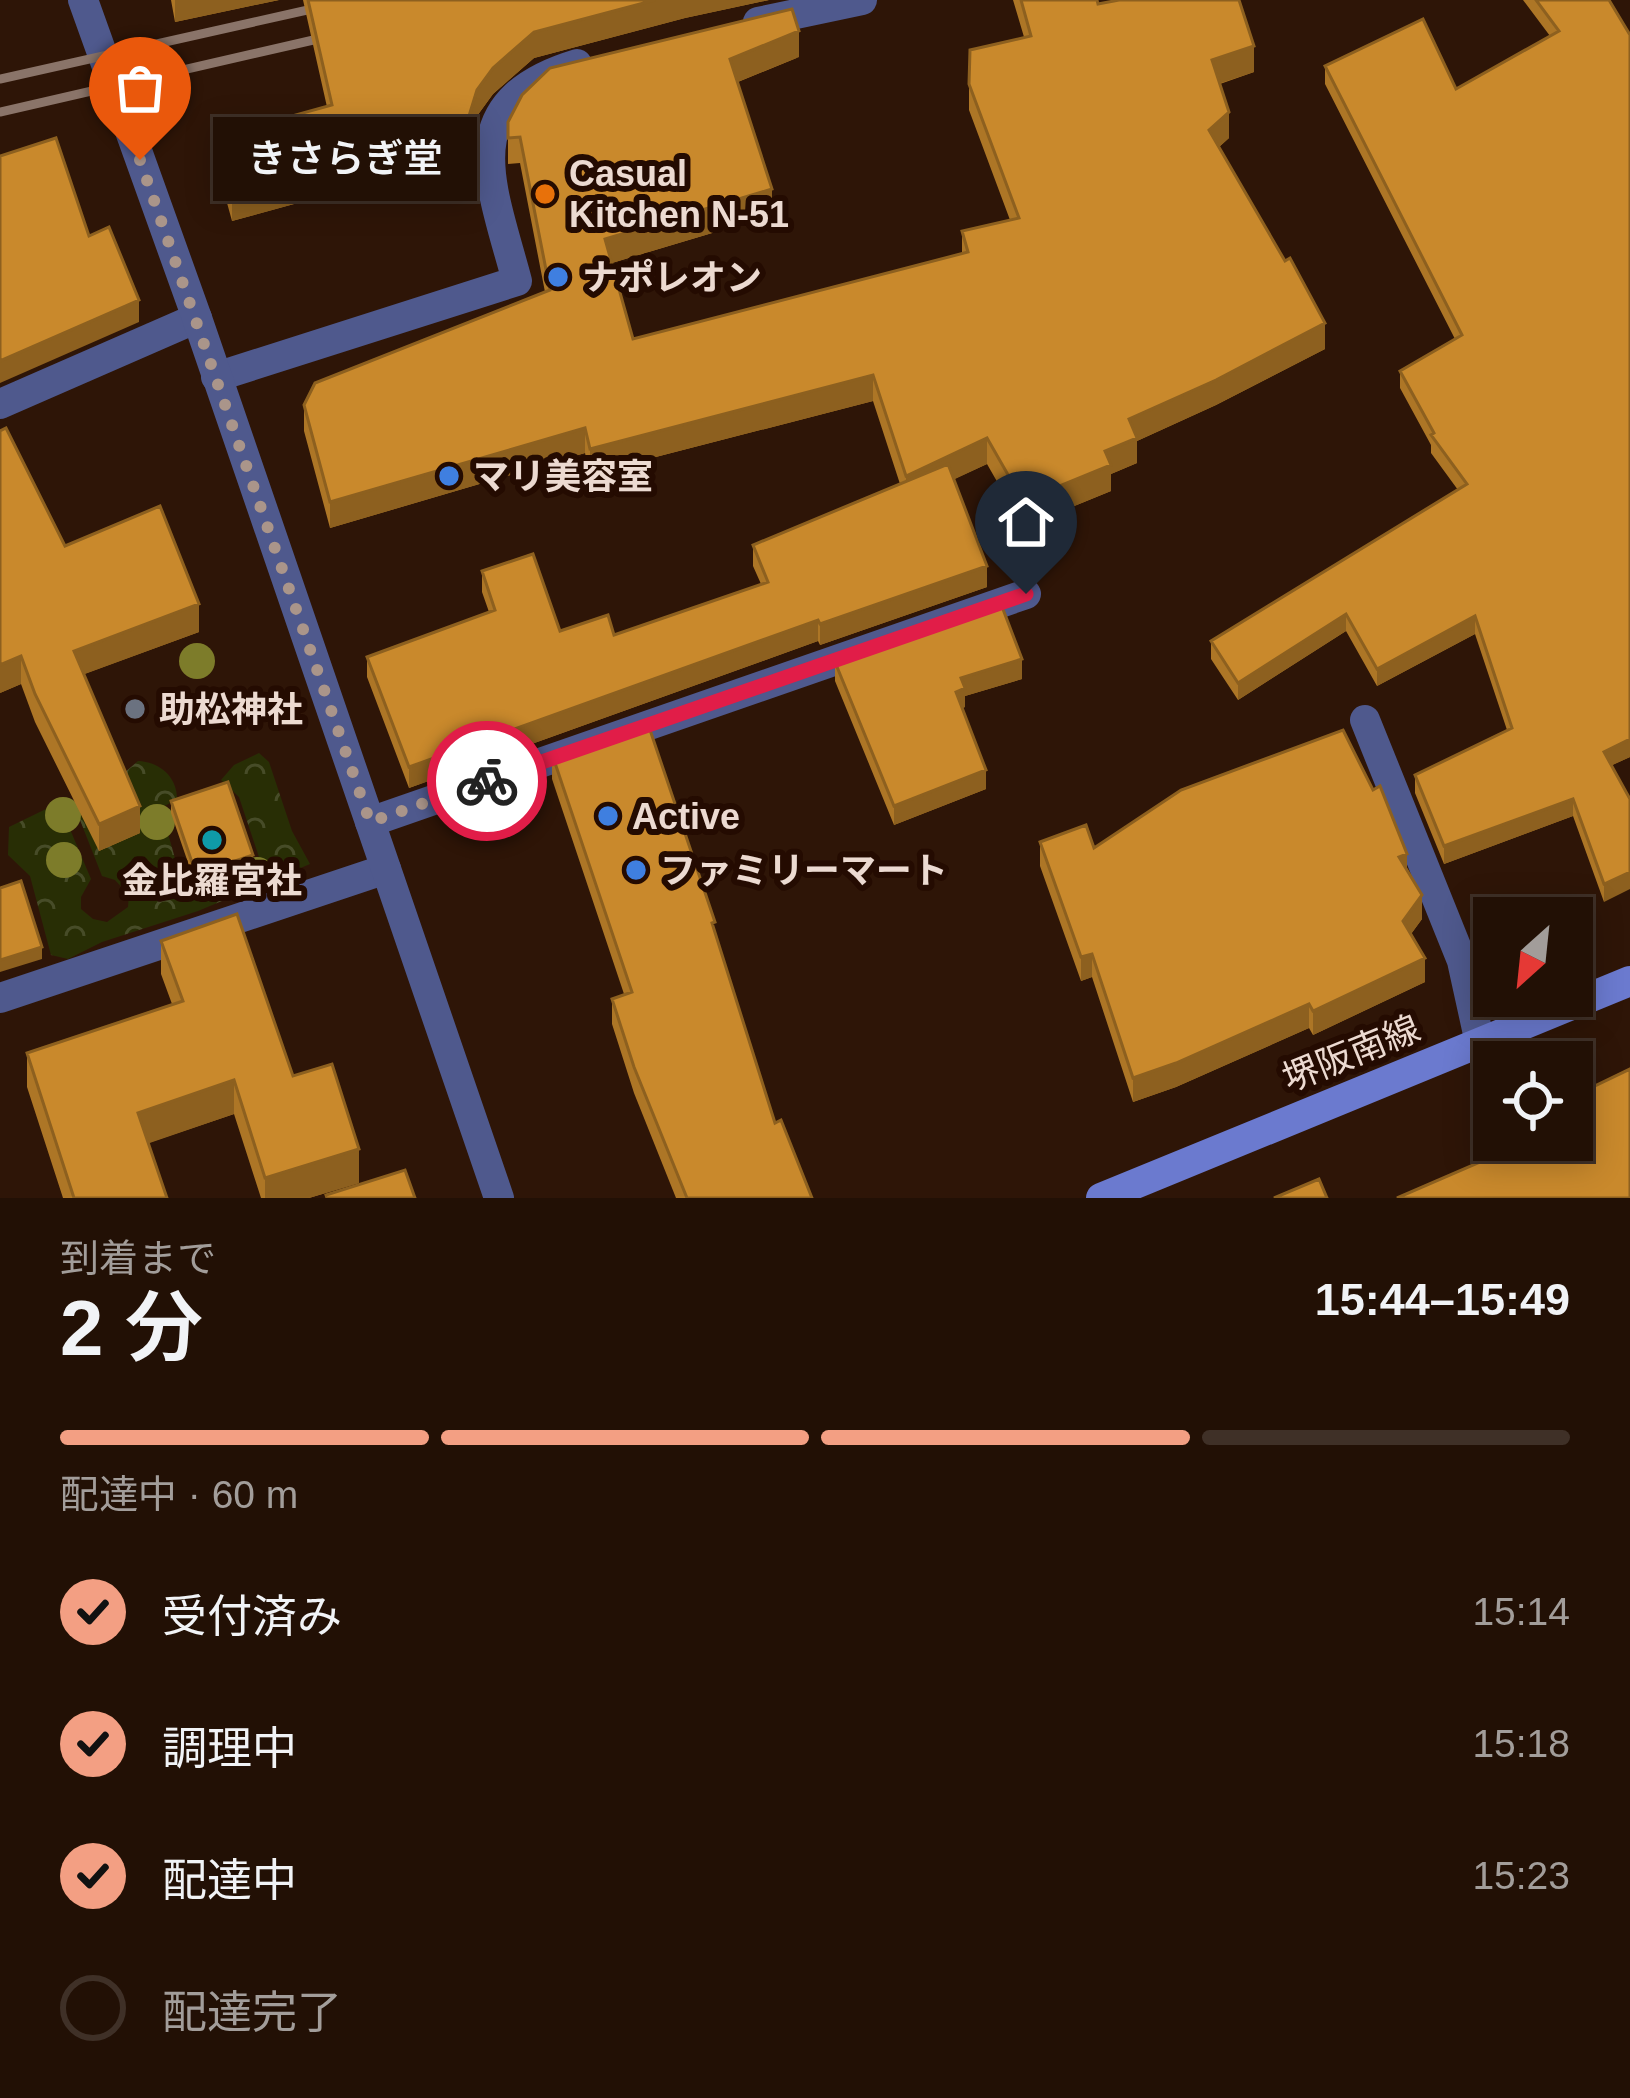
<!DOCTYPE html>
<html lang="ja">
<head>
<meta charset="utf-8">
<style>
  :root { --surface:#221005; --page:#2e1e13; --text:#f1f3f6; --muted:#a29d9a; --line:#3f3027; --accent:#f39f83 }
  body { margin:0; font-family:Arial,"Noto Sans JP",sans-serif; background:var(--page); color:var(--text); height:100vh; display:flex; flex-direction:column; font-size:45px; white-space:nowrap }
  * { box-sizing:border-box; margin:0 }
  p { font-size:39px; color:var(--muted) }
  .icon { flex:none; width:66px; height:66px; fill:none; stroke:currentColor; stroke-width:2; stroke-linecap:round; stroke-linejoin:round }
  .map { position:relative; height:1198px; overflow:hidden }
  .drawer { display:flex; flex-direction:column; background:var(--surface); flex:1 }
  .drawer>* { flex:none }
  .needle { width:78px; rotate:207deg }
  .fabs { position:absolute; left:1473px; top:897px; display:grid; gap:24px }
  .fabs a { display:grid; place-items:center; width:120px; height:120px; border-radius:0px; background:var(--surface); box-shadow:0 6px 30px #0003,0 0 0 3px var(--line); font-size:60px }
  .pin { position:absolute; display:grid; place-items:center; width:102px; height:102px; color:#fff; margin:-123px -51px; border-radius:50% 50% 50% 0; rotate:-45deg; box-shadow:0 0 12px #0007 }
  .pin .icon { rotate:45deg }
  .courier { position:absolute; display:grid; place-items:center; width:120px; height:120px; margin:-60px; border:9px solid #e11d48; border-radius:50%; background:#fff; color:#222; box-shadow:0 3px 15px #0007 }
  .bubble { position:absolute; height:84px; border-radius:0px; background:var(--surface); box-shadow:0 6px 30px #0003,0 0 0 3px var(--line); font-size:39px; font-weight:600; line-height:84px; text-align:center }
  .headline em { font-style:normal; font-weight:600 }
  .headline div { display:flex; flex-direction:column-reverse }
  .headline { display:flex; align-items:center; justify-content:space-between; height:204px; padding:0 60px }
  h1 { font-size:78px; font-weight:600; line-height:90px }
  .bar { display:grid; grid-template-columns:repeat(4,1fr); gap:18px 12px; align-content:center; height:144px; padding:0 60px }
  .bar i { height:15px; border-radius:9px; background:var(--line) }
  .bar .on { background:var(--accent) }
  .bar p { grid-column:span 4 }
  ol { padding:0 60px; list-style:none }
  li { display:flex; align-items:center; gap:36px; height:132px }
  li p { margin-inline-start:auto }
  li .icon { padding:12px; border-radius:50%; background:var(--accent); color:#111; stroke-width:4 }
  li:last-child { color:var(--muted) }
  li i { width:66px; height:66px; border:6px solid var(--line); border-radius:50% }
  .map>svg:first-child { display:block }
  .forest { fill:url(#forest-crowns) }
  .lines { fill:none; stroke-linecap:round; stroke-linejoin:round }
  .service { stroke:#4f598d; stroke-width:30 }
  .minor { stroke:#4f598d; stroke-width:30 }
  .tertiary { stroke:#4f598d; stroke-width:30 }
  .secondary { stroke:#6b7acf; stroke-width:30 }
  .rail { stroke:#8a7469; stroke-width:9 }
  .tree { fill:#7d7c2a }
  .wall { fill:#ad7626 }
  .shaded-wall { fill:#8d601f }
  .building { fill:#c9892c; stroke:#8d601f; stroke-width:3 }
  .done { stroke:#aa958a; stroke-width:12; stroke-dasharray:0 21.6 }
  .route { stroke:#e11d48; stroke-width:15 }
  .food-dot { fill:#e8710a; stroke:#240b01; stroke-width:4.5 }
  .shop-dot { fill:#3f7fe0; stroke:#240b01; stroke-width:4.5 }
  .worship-dot { fill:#6b7280; stroke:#240b01; stroke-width:4.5 }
  .culture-dot { fill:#0f9aa8; stroke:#240b01; stroke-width:4.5 }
  .labels { text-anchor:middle; stroke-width:12; stroke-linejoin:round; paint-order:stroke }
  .poi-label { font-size:36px; font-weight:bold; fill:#ecdad1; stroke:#240b01; text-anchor:start }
  .street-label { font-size:36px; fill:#ecdad1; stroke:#240b01 }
</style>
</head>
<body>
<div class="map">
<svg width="1630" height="1198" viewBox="0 0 1630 1198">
  <defs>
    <pattern id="forest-crowns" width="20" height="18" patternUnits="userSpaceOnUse" patternTransform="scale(3)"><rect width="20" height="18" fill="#282e05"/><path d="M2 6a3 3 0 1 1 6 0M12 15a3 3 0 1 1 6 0" fill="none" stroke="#474c28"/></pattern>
  </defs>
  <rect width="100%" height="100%" fill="#2e1507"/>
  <path class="forest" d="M 259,753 L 269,762 L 292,831 L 310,864 L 198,911 L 102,942 L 68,959 L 51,955 L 30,876 L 8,855 L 9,827 L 46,809 L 64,815 L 91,879 L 81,897 L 81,909 L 93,919 L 107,922 L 128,907 L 129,895 L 115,880 L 102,876 L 78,815 L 81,810 L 138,761 C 159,762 177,776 177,799 L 163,807 L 162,812 L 183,887 C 207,900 235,879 258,869 L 260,860 L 239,797 L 221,780 L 234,765 Z"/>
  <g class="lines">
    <path class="service" d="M 0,998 L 386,869"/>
    <path class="minor" d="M 758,22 L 862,0
      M 216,377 L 517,281 C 492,186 451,102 577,64
      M 0,404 L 197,318
      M 1365,720 L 1462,961 L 1480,1043
      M 370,822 L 1026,594"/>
    <path class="tertiary" d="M 83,0 L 197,318 L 499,1198"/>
    <path class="secondary" d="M 1101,1198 L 1630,981"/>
    <path class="rail" d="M 0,79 L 352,0
      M 0,112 L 344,33"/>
  </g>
  <g class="tree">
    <circle cx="197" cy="661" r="18"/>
    <circle cx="63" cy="815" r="18"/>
    <circle cx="157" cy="822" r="18"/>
    <circle cx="64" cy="860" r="18"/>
    <circle cx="257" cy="875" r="18"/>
  </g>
  <path class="wall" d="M 171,0 L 279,0 L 175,22 Z
    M 303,0 L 769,0 L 685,18 L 534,58 L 493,94 L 477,116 L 470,140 L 470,169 L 374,182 L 232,221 L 216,163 L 216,137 L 327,107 Z
    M 1013,0 L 1097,0 L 1098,4 L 1254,72 L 1220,84 L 1229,138 L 1219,147 L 1325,349 L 1216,405 L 1137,441 L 1137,463 L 1111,474 L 1111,491 L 1023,527 L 987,464 L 954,479 L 987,587 L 820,645 L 818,641 L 409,788 L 367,677 L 367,657 L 489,612 L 482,592 L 482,571 L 560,631 L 614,635 L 761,584 L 753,566 L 753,545 L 900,484 L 873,401 L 590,474 L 585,453 L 330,528 L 304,431 L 304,405 L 545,292 L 520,163 L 508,164 L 508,122 L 799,57 L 738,82 L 772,215 L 612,263 L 633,339 L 962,253 L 962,231 L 1010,220 L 969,110 L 969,84 L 1024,37 Z
    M 1523,0 L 1609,0 L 1630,35 L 1630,757 L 1612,765 L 1604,902 L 1573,816 L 1444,864 L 1415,793 L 1415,775 L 1507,730 L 1475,634 L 1377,686 L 1346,631 L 1238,700 L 1211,659 L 1211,641 L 1458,490 L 1431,453 L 1431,445 L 1400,388 L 1400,371 L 1455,339 L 1325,84 L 1325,66 L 1456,89 L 1550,36 Z
    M 65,546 L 199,632 L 84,674 L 140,833 L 99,851 L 35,722 L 21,684 L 0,693 Z
    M 835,662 L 1022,679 L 965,696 L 965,707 L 962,708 L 986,789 L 894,825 L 835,681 Z
    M 552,754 L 775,1123 L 812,1198 L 676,1198 L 634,1093 L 612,1024 L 612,999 L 624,994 L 552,779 Z
    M 171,801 L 253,867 L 196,886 L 171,813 Z
    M 1040,842 L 1094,848 L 1407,871 L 1422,919 L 1411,934 L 1425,982 L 1313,1035 L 1309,1028 L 1176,1087 L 1133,1102 L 1092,977 L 1081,981 L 1040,866 Z
    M 161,941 L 293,1076 L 359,1183 L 309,1198 L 261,1198 L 234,1114 L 148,1143 L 167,1198 L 63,1198 L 27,1087 L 27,1053 L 172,1004 L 161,974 Z
    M 1630,1069 L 1572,1140 L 1572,1097 Z"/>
  <path class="shaded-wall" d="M 175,0 L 279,0 L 175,22 Z
    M 655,0 L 769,0 L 685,18 L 534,58 L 493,94 L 477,116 L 469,142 L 469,116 L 477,90 L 493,68 L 534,32 Z
    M 799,31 L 799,57 L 730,85 L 730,59 Z
    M 1254,46 L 1254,72 L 1212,86 L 1212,60 Z
    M 1229,112 L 1229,138 L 1209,156 L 1209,130 Z
    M 374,156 L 374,182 L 232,221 L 232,195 Z
    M 772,189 L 772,215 L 605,265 L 605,239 Z
    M 139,300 L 139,322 L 0,383 L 0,361 Z
    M 1325,323 L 1325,349 L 1216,405 L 1137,441 L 1137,463 L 1111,474 L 1111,491 L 1023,527 L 1023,501 L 1105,451 L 1129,419 Z
    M 873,375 L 873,401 L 590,474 L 590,449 Z
    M 585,428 L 585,453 L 330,528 L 330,502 Z
    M 987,438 L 987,464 L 906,502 L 906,476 Z
    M 987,566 L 987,587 L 820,645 L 820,624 Z
    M 199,604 L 199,632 L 74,678 L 74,651 Z
    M 1346,614 L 1346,631 L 1238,700 L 1238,683 Z
    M 1475,616 L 1475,634 L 1377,686 L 1377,669 Z
    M 818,620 L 818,641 L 409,788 L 409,767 Z
    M 21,656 L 21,684 L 0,693 L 0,665 Z
    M 1022,659 L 1022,679 L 965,696 L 965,707 L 956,711 L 956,692 L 961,678 Z
    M 1630,739 L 1630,757 L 1604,769 L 1604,752 Z
    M 986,770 L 986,789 L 894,825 L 894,806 Z
    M 1573,799 L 1573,816 L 1444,864 L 1444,846 Z
    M 140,806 L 140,833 L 99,851 L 99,824 Z
    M 1407,854 L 1407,878 L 1399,857 Z
    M 253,855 L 253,867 L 196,886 L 196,874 Z
    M 1630,872 L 1630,889 L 1604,902 L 1604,884 Z
    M 1422,895 L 1422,919 L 1403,945 L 1403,921 Z
    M 42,947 L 42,959 L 0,972 L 0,960 Z
    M 1092,954 L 1092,977 L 1081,981 L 1081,957 Z
    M 1425,958 L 1425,982 L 1313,1035 L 1313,1011 Z
    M 1309,1004 L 1309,1028 L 1176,1087 L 1133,1102 L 1133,1078 Z
    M 234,1080 L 234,1114 L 138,1147 L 138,1113 Z
    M 359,1149 L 359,1183 L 309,1198 L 265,1198 L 265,1178 Z"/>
  <path class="building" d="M 308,0 L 655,0 L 534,32 L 493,68 L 477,90 L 469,116 L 470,143 L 374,156 L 232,195 L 216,137 L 332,105 Z
    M 1021,0 L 1097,0 L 1098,4 L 1119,0 L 1239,0 L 1254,46 L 1212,60 L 1229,112 L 1209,130 L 1285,261 L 1290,258 L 1325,323 L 1216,380 L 1129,419 L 1137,438 L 1105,451 L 1111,465 L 1023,501 L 987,438 L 906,476 L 873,375 L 590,449 L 585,428 L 330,502 L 304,405 L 315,383 L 550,290 L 520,137 L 508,138 L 508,122 L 522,95 L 550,68 L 792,9 L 799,31 L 730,59 L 772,189 L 605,239 L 633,339 L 968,252 L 962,231 L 1019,218 L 969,84 L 970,50 L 1031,36 Z
    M 1536,0 L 1609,0 L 1630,35 L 1630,739 L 1604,752 L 1630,799 L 1630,872 L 1604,884 L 1573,799 L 1444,846 L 1415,775 L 1512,728 L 1475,616 L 1377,669 L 1346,614 L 1238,683 L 1211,641 L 1467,484 L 1431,435 L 1434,433 L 1400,371 L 1462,335 L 1325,66 L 1423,19 L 1456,89 L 1559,31 Z
    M 56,138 L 89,236 L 109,227 L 139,300 L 0,361 L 0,156 Z
    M 6,428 L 65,546 L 160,506 L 199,604 L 74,651 L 140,806 L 99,824 L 35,694 L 21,656 L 0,665 L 0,431 Z
    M 948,464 L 987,566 L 820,624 L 818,620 L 409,767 L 367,657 L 495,610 L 482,571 L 533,554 L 560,631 L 608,615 L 614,635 L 768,582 L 753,545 Z
    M 1001,604 L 1022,659 L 961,678 L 965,688 L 956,692 L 986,770 L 894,806 L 835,662 Z
    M 647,721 L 715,922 L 712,923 L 775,1123 L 781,1120 L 812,1198 L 687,1198 L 634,1067 L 612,999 L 632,992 L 552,754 Z
    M 1343,730 L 1373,790 L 1380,786 L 1407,854 L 1399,857 L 1422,895 L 1403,921 L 1425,958 L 1313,1011 L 1309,1004 L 1176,1063 L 1133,1078 L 1092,954 L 1081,957 L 1040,842 L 1086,825 L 1094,848 L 1181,790 Z
    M 228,782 L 253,855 L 196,874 L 171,801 Z
    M 21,881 L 42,947 L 0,960 L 0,888 Z
    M 237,914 L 293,1076 L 332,1064 L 359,1149 L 265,1178 L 234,1080 L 138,1113 L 167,1198 L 74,1198 L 27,1053 L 183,1001 L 161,941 Z
    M 1630,1069 L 1630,1198 L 1397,1198 L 1531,1140 L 1572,1140 L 1572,1122 L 1580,1119 L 1572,1097 Z
    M 405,1170 L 415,1198 L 327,1198 L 326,1195 Z
    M 1319,1179 L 1327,1198 L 1274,1198 Z"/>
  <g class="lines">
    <path class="done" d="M 140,160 L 370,822 L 487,781"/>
    <path class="route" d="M 487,781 L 1026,594"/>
  </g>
  <circle class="food-dot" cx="545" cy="194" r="12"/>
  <g class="shop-dot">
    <circle cx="558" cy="277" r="12"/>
    <circle cx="449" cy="476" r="12"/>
    <circle cx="608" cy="816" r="12"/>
    <circle cx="636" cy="870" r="12"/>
  </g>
  <circle class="worship-dot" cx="135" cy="709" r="12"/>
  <circle class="culture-dot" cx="212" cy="840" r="12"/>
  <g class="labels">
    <g class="poi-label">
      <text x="569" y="186">Casual<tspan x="569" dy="41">Kitchen N-51</tspan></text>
      <text x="582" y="290">ナポレオン</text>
      <text x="473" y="489">マリ美容室</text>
      <text x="159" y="722">助松神社</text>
      <text x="632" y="829">Active</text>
      <text x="660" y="883">ファミリーマート</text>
      <text x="212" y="893" text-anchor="middle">金比羅宮社</text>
    </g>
    <g class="street-label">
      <text transform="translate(1351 1053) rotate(-22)" y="13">堺阪南線</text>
    </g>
  </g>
</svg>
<div class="fabs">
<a><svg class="needle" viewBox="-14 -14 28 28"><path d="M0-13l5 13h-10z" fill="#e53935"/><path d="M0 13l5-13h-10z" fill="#a29d9a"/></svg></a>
<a><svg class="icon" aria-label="locate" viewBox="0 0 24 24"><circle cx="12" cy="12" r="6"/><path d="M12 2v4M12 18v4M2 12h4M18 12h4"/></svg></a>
</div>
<div class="pin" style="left:140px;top:160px;background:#ea580c"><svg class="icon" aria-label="bag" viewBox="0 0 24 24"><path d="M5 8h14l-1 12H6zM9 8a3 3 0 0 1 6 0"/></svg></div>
<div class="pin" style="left:1026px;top:594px;background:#1f2937"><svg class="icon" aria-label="home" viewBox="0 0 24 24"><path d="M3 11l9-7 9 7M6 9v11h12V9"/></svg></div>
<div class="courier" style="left:487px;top:781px"><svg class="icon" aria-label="bike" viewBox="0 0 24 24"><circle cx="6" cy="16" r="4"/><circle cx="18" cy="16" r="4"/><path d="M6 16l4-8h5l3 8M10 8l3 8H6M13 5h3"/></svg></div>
<div class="bubble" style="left:213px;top:117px;width:264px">きさらぎ堂</div>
</div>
<section class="drawer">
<div class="headline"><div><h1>2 分</h1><p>到着まで</p></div><em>15:44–15:49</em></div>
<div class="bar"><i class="on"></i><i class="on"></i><i class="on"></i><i></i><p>配達中 · 60 m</p></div>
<ol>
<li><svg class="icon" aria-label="check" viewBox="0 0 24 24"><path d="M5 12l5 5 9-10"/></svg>受付済み<p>15:14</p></li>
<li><svg class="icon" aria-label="check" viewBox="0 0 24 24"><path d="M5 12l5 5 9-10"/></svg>調理中<p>15:18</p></li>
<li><svg class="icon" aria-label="check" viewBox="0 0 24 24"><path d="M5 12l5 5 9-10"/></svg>配達中<p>15:23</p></li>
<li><i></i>配達完了</li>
</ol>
</section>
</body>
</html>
